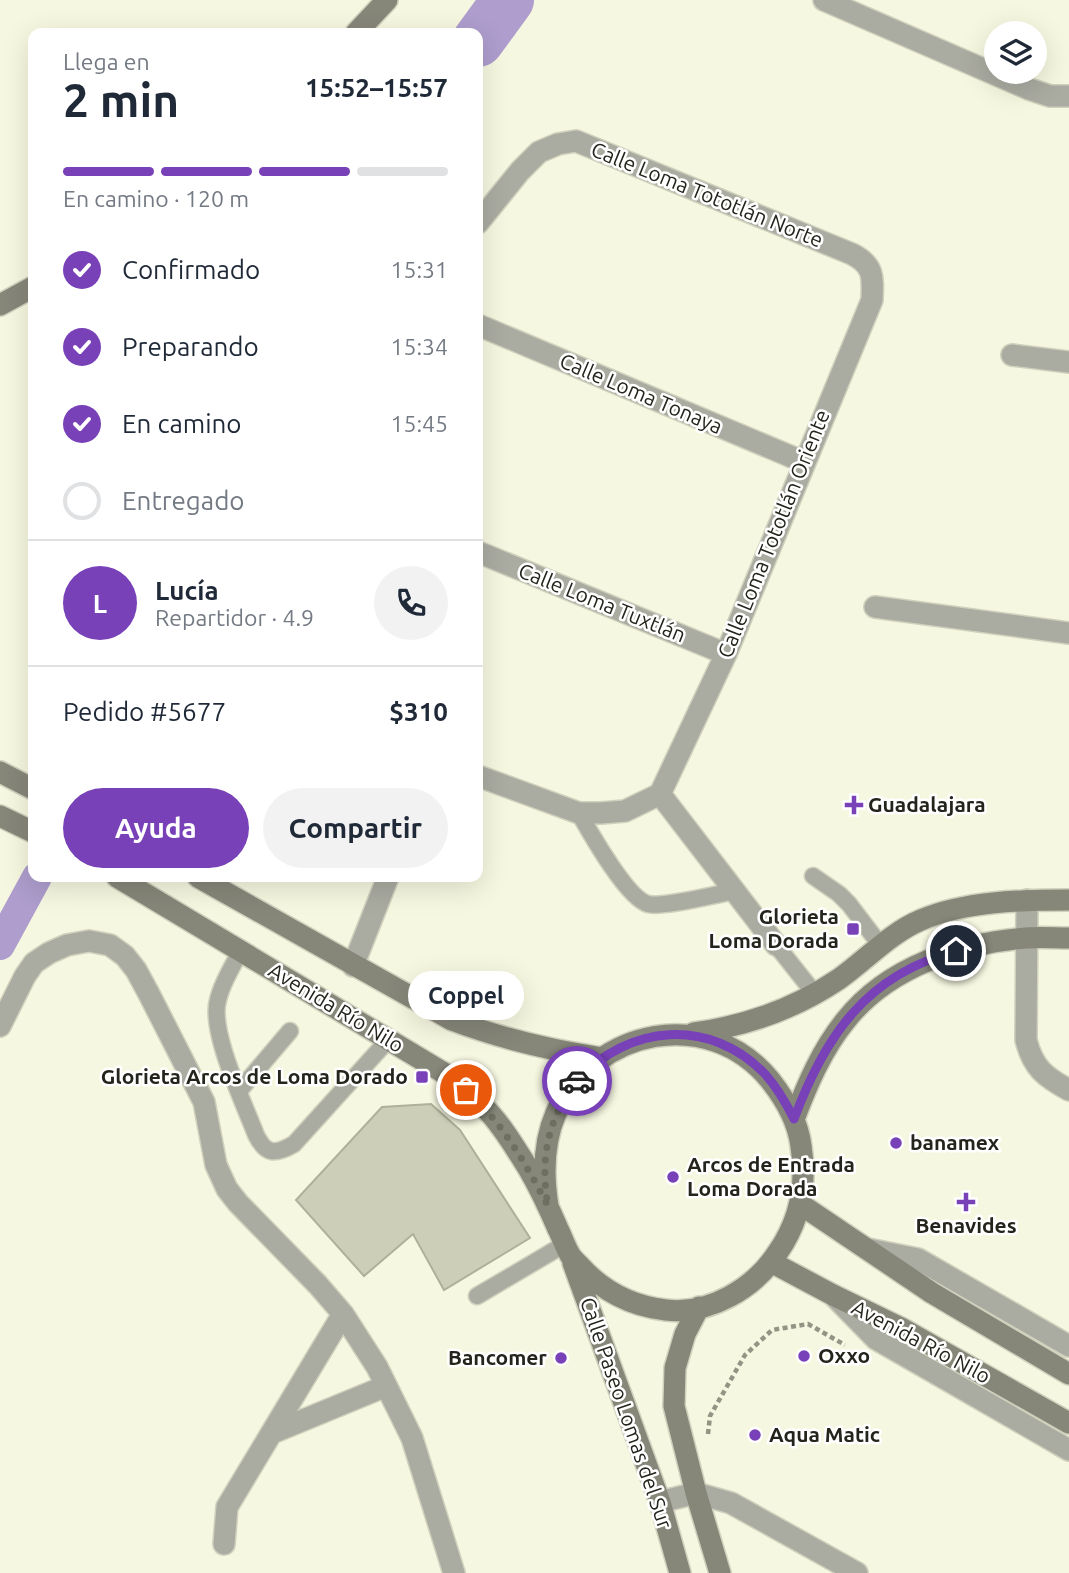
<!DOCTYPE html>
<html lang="es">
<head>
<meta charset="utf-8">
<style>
  :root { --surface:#fff; --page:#f2f2f3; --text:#1f2937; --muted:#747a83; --line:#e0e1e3; --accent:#7841b8 }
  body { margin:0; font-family:Ubuntu,sans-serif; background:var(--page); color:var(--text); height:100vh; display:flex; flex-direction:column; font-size:26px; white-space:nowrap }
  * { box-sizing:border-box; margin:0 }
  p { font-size:23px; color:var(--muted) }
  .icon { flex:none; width:38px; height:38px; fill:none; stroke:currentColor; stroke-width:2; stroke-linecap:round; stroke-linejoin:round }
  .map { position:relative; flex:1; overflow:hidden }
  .details { position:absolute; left:28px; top:28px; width:455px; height:854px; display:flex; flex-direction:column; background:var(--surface); border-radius:14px; box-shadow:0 7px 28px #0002 }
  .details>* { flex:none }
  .buttons { position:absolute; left:984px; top:21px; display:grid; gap:14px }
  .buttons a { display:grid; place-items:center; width:63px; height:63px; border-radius:50%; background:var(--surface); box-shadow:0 7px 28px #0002; font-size:35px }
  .pin { position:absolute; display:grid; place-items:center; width:60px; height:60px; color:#fff; margin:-30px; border:4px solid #fff; border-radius:50%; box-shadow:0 2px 7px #0007 }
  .courier { position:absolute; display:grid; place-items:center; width:70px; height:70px; margin:-35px; border:5px solid #7841b8; border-radius:50%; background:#fff; color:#222; box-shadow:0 2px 9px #0007 }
  .bubble { position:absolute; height:49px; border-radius:24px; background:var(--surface); box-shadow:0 7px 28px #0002; font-size:23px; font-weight:700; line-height:49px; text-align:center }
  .summary em { font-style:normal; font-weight:700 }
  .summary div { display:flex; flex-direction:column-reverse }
  .summary { display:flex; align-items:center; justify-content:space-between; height:119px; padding:0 35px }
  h1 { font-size:46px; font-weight:700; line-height:52px }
  .bar { display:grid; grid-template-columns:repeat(4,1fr); gap:10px 7px; align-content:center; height:84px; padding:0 35px }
  .bar i { height:9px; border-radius:5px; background:var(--line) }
  .bar .current { background:var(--accent) }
  .bar p { grid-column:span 4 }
  .line { display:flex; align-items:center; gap:18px; padding:0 35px; border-top:2px solid var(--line) }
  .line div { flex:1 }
  .round { display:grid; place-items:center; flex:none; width:74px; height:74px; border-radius:37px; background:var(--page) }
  ol { padding:0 35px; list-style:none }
  li { display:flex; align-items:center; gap:21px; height:77px }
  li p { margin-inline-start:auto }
  li .icon { padding:7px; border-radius:50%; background:var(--accent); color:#fff; stroke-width:4 }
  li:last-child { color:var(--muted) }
  li i { width:38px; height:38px; border:4px solid var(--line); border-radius:50% }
  .primary-button { display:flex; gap:14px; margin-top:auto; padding:14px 35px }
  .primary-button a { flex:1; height:80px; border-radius:42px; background:var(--accent); color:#fff; font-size:28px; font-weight:700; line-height:80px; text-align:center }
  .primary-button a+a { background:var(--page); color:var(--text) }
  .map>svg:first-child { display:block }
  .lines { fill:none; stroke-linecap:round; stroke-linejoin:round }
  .canal { stroke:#ae9dcd; stroke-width:30 }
  .river { stroke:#ae9dcd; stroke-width:52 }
  .building { fill:#cdceb8; stroke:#aeb09a; stroke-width:2 }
  .lane-casing { stroke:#d0d1bd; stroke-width:19 }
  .street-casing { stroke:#d0d1bd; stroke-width:24 }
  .secondary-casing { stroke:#d0d1bd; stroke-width:24 }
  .path { stroke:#939484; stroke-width:4.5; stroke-dasharray:5 3.5; stroke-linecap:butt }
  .lane { stroke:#aaaba1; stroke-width:16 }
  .street { stroke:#aaaba1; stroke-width:21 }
  .secondary { stroke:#868779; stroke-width:21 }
  .done { stroke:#6e6e61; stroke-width:7; stroke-dasharray:0 12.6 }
  .route { stroke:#7841b8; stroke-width:9 }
  .poi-dot { fill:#7841b8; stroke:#fff; stroke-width:2.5 }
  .labels { text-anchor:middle; stroke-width:5; stroke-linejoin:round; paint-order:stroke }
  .street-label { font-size:21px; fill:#24241c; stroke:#fff }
  .poi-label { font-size:21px; font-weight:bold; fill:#24241c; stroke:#fff; text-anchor:start }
</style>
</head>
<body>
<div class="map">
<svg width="1069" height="1573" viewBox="0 0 1069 1573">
  <rect width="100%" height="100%" fill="#f6f7e0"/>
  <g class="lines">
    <path class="canal" d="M 0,945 L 37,877"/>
    <path class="river" d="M 478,41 L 508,0"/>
  </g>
  <path class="building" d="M 431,1104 L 460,1130 L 530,1238 L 444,1290 L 413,1234 L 364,1276 L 296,1200 L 382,1107 Z"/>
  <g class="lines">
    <defs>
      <path id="lane" d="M 579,813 C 591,834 627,898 648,904 C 664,908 716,894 735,891
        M 813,876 L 839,894 L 849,904 L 881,946
        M 776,945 L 815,994
        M 241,950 C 233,966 222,982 218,1000 C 209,1031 244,1103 256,1135 C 266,1155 275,1155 294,1144 L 389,1039
        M 239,1091 L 290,1031
        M 477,1296 L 565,1244"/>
      <path id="street" d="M 824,0 L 1029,89 L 1050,96 L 1069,96
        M 478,223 L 520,171 L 539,152 L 558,144 L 576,141 L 852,254 C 874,265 873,277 872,300 L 726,654 L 660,794
        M 478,325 L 804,462
        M 1012,355 L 1069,362
        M 478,552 L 726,654
        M 875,607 L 1069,633
        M 478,776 L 579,813 L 601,813 L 625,811 L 660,794
        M 660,794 L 776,945
        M 1027,900 L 1026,1040 C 1033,1068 1045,1077 1069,1090
        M 353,966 L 388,877
        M 0,1026 L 25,976 L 34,963 L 49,953 L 67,945 L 89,941 L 110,945 L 125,956 L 136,970 L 149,994 L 204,1102 L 216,1165 L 227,1189 L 238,1203 L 318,1285 L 343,1314 L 377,1367 L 412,1438 L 454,1573
        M 868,1249 L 918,1259 L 1069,1346
        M 835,1297 L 876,1339 L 1069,1450
        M 272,1433 L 386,1386
        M 660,1502 L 696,1493 L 731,1503 L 857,1573
        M 224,1544 L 227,1507 L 343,1314"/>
      <path id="secondary" d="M 356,33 L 387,0
        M 0,305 L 33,287
        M 0,772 L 33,789
        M 0,816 L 33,832
        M 117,877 L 449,1076 C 460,1085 471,1094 481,1104 C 500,1122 514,1146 528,1168 C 539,1187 549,1208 558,1229 C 562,1237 565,1246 569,1253 C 571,1258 576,1262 579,1265 C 603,1292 631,1306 666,1310 C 710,1315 755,1288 778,1252 C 800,1220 807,1184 801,1146 C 798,1122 785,1099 770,1080 C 709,1005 595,1028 556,1113 C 543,1143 543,1175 548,1206
        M 198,877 L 452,1020 C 502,1039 549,1050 602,1058
        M 694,1033 C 746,1026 796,1008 839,979 C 866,960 890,933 921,920 C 965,901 1022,900 1069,900
        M 794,1119 C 807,1085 822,1049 846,1020 C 888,967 960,943 1026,938 C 1040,937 1055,938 1069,938
        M 800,1204 L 932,1293 L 1069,1374
        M 771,1262 L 833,1295 L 901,1328 L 1069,1423
        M 573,1263 L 660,1502 L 680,1573
        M 699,1307 L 685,1334 L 675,1368 L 674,1406 L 696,1493 L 720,1573"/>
    </defs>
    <use href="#lane" class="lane-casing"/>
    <use href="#street" class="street-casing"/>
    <use href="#secondary" class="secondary-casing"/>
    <path class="path" d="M 708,1434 L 710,1416 L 745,1355 L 772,1330 L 808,1324 L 845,1345"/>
    <use href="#lane" class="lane"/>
    <use href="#street" class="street"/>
    <use href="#secondary" class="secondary"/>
  </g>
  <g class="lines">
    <path class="done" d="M 466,1090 C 502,1122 526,1164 548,1206 C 540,1159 547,1119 577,1081"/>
    <path class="route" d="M 577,1081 C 628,1024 710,1017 765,1074 C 777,1087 786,1103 794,1119 C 825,1036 866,975 956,951"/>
  </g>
  <g class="poi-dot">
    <path d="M850.5 794.5h7v7h7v7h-7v7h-7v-7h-7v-7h7z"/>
    <rect x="846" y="922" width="14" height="14" rx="3.5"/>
    <rect x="415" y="1070" width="14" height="14" rx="3.5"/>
    <circle cx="896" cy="1143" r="7"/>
    <circle cx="673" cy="1177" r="7"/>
    <path d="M962.5 1191.5h7v7h7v7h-7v7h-7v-7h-7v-7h7z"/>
    <circle cx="804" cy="1356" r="7"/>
    <circle cx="561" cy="1358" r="7"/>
    <circle cx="755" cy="1435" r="7"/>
  </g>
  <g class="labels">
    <g class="street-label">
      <text transform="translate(707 195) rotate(22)" y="7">Calle Loma Tototlán Norte</text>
      <text transform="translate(641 394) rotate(23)" y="7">Calle Loma Tonaya</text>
      <text transform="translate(774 534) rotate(-68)" y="7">Calle Loma Tototlán Oriente</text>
      <text transform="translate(602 603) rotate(22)" y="7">Calle Loma Tuxtlán</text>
      <text transform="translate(336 1008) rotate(31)" y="7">Avenida Río Nilo</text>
      <text transform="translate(921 1342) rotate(28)" y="7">Avenida Río Nilo</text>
      <text transform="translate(626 1413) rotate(71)" y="7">Calle Paseo Lomas del Sur</text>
    </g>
    <g class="poi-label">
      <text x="868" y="812">Guadalajara</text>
      <text x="839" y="924" text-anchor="end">Glorieta<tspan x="839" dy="24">Loma Dorada</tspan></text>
      <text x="408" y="1084" text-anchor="end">Glorieta Arcos de Loma Dorado</text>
      <text x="910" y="1150">banamex</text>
      <text x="687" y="1172">Arcos de Entrada<tspan x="687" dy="24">Loma Dorada</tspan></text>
      <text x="966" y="1233" text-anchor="middle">Benavides</text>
      <text x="818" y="1363">Oxxo</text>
      <text x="547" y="1365" text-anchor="end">Bancomer</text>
      <text x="769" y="1442">Aqua Matic</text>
    </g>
  </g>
</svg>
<div class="buttons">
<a><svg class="icon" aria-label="layers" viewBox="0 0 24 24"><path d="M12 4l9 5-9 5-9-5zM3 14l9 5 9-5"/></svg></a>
</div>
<div class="pin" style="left:466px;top:1090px;background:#ea580c"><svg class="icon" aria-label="bag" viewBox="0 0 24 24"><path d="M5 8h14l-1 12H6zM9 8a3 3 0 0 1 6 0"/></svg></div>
<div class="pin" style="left:956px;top:951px;background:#1f2937"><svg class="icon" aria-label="home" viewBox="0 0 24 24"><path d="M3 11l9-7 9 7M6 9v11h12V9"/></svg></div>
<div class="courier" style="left:577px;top:1081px"><svg class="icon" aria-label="car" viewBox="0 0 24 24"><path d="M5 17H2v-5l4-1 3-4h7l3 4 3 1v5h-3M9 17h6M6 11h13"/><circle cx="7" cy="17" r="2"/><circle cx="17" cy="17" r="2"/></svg></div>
<div class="bubble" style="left:408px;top:971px;width:116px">Coppel</div>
<section class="details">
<div class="summary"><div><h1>2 min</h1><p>Llega en</p></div><em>15:52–15:57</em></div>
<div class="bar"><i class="current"></i><i class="current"></i><i class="current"></i><i></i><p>En camino · 120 m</p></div>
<ol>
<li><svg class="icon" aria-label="check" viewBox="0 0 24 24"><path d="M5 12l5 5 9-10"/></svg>Confirmado<p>15:31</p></li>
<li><svg class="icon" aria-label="check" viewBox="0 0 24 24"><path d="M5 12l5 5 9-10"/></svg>Preparando<p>15:34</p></li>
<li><svg class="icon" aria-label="check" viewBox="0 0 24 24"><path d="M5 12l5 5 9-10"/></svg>En camino<p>15:45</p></li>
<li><i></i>Entregado</li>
</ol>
<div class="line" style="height:126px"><b class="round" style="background:var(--accent);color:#fff">L</b><div><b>Lucía</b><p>Repartidor · 4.9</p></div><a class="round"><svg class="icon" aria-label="phone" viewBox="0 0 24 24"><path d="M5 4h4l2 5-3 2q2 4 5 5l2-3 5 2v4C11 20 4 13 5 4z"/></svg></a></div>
<div class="line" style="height:91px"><div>Pedido #5677</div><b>$310</b></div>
<div class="primary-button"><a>Ayuda</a><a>Compartir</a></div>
</section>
</div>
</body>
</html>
